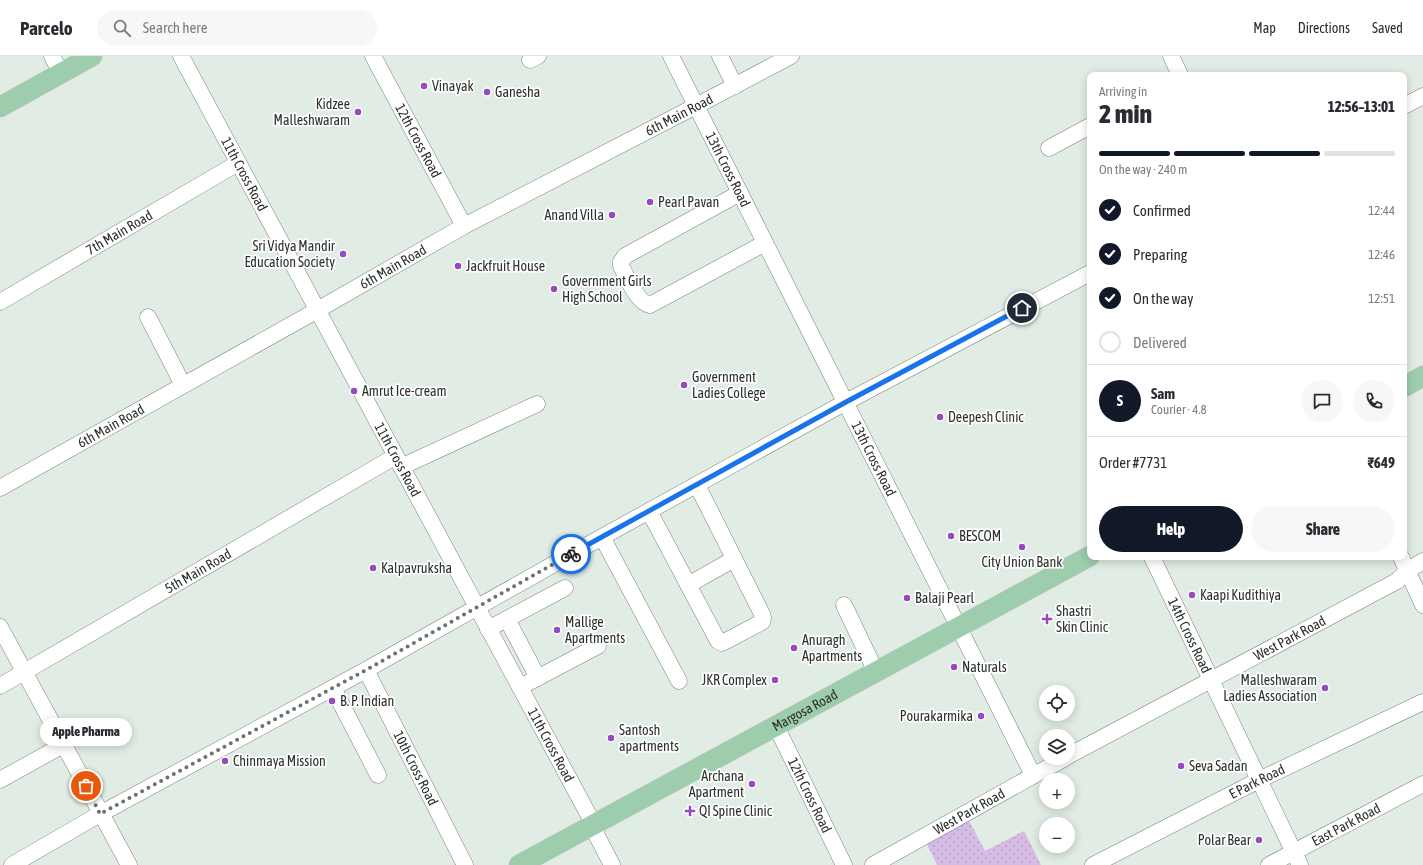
<!DOCTYPE html>
<html lang="en">
<head>
<meta charset="utf-8">
<style>
  :root { --surface:#fff; --page:#f7f7f7; --text:#2b2b33; --muted:#7c7c81; --line:#e1e1e2; --accent:#111827 }
  body { margin:0; font-family:"Asap Condensed",sans-serif; background:var(--page); color:var(--text); height:100vh; display:flex; flex-direction:column; font-size:15px; white-space:nowrap }
  * { box-sizing:border-box; margin:0 }
  p { font-size:13px; color:var(--muted) }
  .icon { flex:none; width:22px; height:22px; fill:none; stroke:currentColor; stroke-width:2; stroke-linecap:round; stroke-linejoin:round }
  .map { position:relative; flex:1; overflow:hidden }
  .details { position:absolute; left:1087px; top:16px; width:320px; height:488px; display:flex; flex-direction:column; background:var(--surface); border-radius:8px; box-shadow:0 2px 10px #0003 }
  .details>* { flex:none }
  .fabs { position:absolute; left:1039px; top:629px; display:grid; gap:8px }
  .fabs a { display:grid; place-items:center; width:36px; height:36px; border-radius:50%; background:var(--surface); box-shadow:0 2px 10px #0003; font-size:20px }
  .pin { position:absolute; display:grid; place-items:center; width:34px; height:34px; color:#fff; margin:-17px; border:2px solid #fff; border-radius:50%; box-shadow:0 1px 4px #0007 }
  .courier { position:absolute; display:grid; place-items:center; width:40px; height:40px; margin:-20px; border:3px solid #1a73e8; border-radius:50%; background:#fff; color:#222; box-shadow:0 1px 5px #0007 }
  .bubble { position:absolute; height:28px; border-radius:14px; background:var(--surface); box-shadow:0 2px 10px #0003; font-size:13px; font-weight:800; line-height:28px; text-align:center }
  .summary em { font-style:normal; font-weight:800 }
  .summary div { display:flex; flex-direction:column-reverse }
  .summary { display:flex; align-items:center; justify-content:space-between; height:68px; padding:0 12px }
  h1 { font-size:26px; font-weight:800; line-height:30px }
  .bar { display:grid; grid-template-columns:repeat(4,1fr); gap:6px 4px; align-content:center; height:48px; padding:0 12px }
  .bar i { height:5px; border-radius:3px; background:var(--line) }
  .bar .active { background:var(--accent) }
  .bar p { grid-column:span 4 }
  .line { display:flex; align-items:center; gap:10px; padding:0 12px; border-top:1px solid var(--line) }
  .line div { flex:1 }
  .round { display:grid; place-items:center; flex:none; width:42px; height:42px; border-radius:21px; background:var(--page) }
  ol { padding:0 12px; list-style:none }
  li { display:flex; align-items:center; gap:12px; height:44px }
  li p { margin-inline-start:auto }
  li .icon { padding:4px; border-radius:50%; background:var(--accent); color:#fff; stroke-width:4 }
  li:last-child { color:var(--muted) }
  li i { width:22px; height:22px; border:2px solid var(--line); border-radius:50% }
  .cta { display:flex; gap:8px; margin-top:auto; padding:8px 12px }
  .cta a { flex:1; height:46px; border-radius:24px; background:var(--accent); color:#fff; font-size:16px; font-weight:800; line-height:46px; text-align:center }
  .cta a+a { background:var(--page); color:var(--text) }
  header { display:flex; align-items:center; gap:24px; box-sizing:border-box; height:56px; padding:0 20px; background:var(--surface); border-bottom:1px solid var(--line) }
  header strong { font-size:19px }
  nav { display:flex; gap:22px; margin-inline-start:auto; font-size:14px }
  .search { width:280px; height:36px; background:var(--page); display:flex; align-items:center; gap:10px; box-sizing:border-box; padding:0 14px; border-radius:22px; color:var(--muted); font-size:15px }
  .map>svg:first-child { display:block }
  .grass { fill:url(#grass-dots) }
  .lines { fill:none; stroke-linecap:round; stroke-linejoin:round }
  .minor-casing { stroke:#7b857d; stroke-width:17 }
  .major-casing { stroke:#c8c9c9; stroke-width:21 }
  .minor { stroke:#fff; stroke-width:16 }
  .major { stroke:#9dcdad; stroke-width:20 }
  .done { stroke:#6c726e; stroke-width:4; stroke-dasharray:0 7.2 }
  .route { stroke:#1a73e8; stroke-width:5 }
  .poi-dot { fill:#964bbd; stroke:#fff; stroke-width:1.5 }
  .labels { text-anchor:middle; stroke-width:3.5; stroke-linejoin:round; paint-order:stroke }
  .poi-label { font-size:14px; fill:#2d312e; stroke:#fff; text-anchor:start }
  .street-label { font-size:14px; fill:#2d312e; stroke:#fff }
</style>
</head>
<body>
<header>
<strong>Parcelo</strong>
<div class="search"><svg class="icon" aria-label="search" viewBox="0 0 24 24"><circle cx="10" cy="10" r="6"/><path d="M15 15l6 6"/></svg>Search here</div>
<nav><a>Map</a><a>Directions</a><a>Saved</a></nav>
</header>
<div class="map">
<svg width="1423" height="809" viewBox="0 0 1423 809">
  <defs>
    <pattern id="grass-dots" width="8" height="8" patternUnits="userSpaceOnUse"><rect width="8" height="8" fill="#d4bce4"/><path d="M2 2h.1M6 6h.1" fill="none" stroke="#b6a2c4" stroke-width="1.8" stroke-linecap="round"/></pattern>
  </defs>
  <rect width="100%" height="100%" fill="#e1ece4"/>
  <path class="grass" d="M 967,761 L 985,795 L 1024,775 L 1041,809 L 937,809 L 925,784 Z"/>
  <g class="lines">
    <defs>
      <g id="minor">
        <path d="M 52,0 L 61,18"/>
        <path id="s1" d="M 181,0 L 594,769 L 597,780 L 612,809"/>
        <path id="s2" d="M 373,0 L 464,170"/>
        <path id="s3" d="M 671,0 L 1033,719"/>
        <path d="M 720,0 L 735,30"/>
        <path d="M 1171,0 L 1180,19"/>
        <path d="M 530,4 L 538,0"/>
        <path d="M 1404,50 L 1423,40"/>
        <path d="M 1049,92 L 1090,70"/>
        <path d="M 740,137 L 625,200 L 621,206 L 621,210 C 627,221 637,247 650,249 L 765,187"/>
        <path id="s4" d="M 0,246 L 238,107"/>
        <path d="M 148,261 L 183,329"/>
        <path d="M 401,411 L 537,348"/>
        <path id="s5" d="M 0,432 L 307,260 L 464,170 L 696,50 L 791,0"/>
        <path d="M 649,455 L 718,585 L 722,587 L 762,566 L 763,562 L 762,558 L 697,429"/>
        <path d="M 602,481 L 679,625"/>
        <path id="s6" d="M 1152,501 L 1300,809"/>
        <path d="M 1401,501 L 1423,549"/>
        <path d="M 688,529 L 734,503"/>
        <path d="M 844,549 L 876,616"/>
        <path d="M 507,563 L 538,622"/>
        <path d="M 0,571 L 129,809"/>
        <path d="M 488,573 L 565,532"/>
        <path id="s7" d="M 366,614 L 465,809"/>
        <path id="s8" d="M 0,630 L 396,400"/>
        <path d="M 520,631 L 598,590"/>
        <path d="M 333,632 L 378,719"/>
        <path id="s9" d="M 776,670 L 844,809"/>
        <path id="s10" d="M 1068,700 L 1397,525 L 1407,515 L 1423,505"/>
        <path d="M 0,724 L 63,689"/>
        <path d="M 12,809 L 100,758 L 366,614 L 602,481 L 846,346 L 1090,217"/>
        <path id="s11" d="M 873,809 L 1065,702"/>
        <path id="s12" d="M 1093,809 L 1259,724 L 1423,646"/>
        <path id="s13" d="M 1269,809 L 1423,728"/>
      </g>
      <g id="major">
        <path d="M 0,51 L 92,0"/>
        <path d="M 1404,331 L 1423,320"/>
        <path id="s14" d="M 519,809 L 1090,500"/>
      </g>
    </defs>
    <use href="#minor" class="minor-casing"/>
    <use href="#major" class="major-casing"/>
    <use href="#minor" class="minor"/>
    <use href="#major" class="major"/>
  </g>
  <g class="lines">
    <path class="done" d="M 86,730 L 100,758 L 366,614 L 571,498"/>
    <path class="route" d="M 571,498 L 846,346 L 1022,252"/>
  </g>
  <g class="poi-dot">
    <circle cx="424" cy="30" r="4"/>
    <circle cx="487" cy="36" r="4"/>
    <circle cx="358" cy="56" r="4"/>
    <circle cx="650" cy="146" r="4"/>
    <circle cx="612" cy="159" r="4"/>
    <circle cx="343" cy="198" r="4"/>
    <circle cx="458" cy="210" r="4"/>
    <circle cx="554" cy="233" r="4"/>
    <circle cx="684" cy="329" r="4"/>
    <circle cx="354" cy="335" r="4"/>
    <circle cx="940" cy="361" r="4"/>
    <circle cx="951" cy="480" r="4"/>
    <circle cx="1022" cy="491" r="4"/>
    <circle cx="373" cy="512" r="4"/>
    <circle cx="1192" cy="539" r="4"/>
    <circle cx="907" cy="542" r="4"/>
    <path d="M1045 557h4v4h4v4h-4v4h-4v-4h-4v-4h4z"/>
    <circle cx="557" cy="574" r="4"/>
    <circle cx="794" cy="592" r="4"/>
    <circle cx="954" cy="611" r="4"/>
    <circle cx="775" cy="624" r="4"/>
    <circle cx="1325" cy="632" r="4"/>
    <circle cx="332" cy="645" r="4"/>
    <circle cx="981" cy="660" r="4"/>
    <circle cx="611" cy="682" r="4"/>
    <circle cx="225" cy="705" r="4"/>
    <circle cx="1181" cy="710" r="4"/>
    <circle cx="752" cy="728" r="4"/>
    <path d="M688 749h4v4h4v4h-4v4h-4v-4h-4v-4h4z"/>
    <circle cx="1259" cy="784" r="4"/>
  </g>
  <g class="labels">
    <g class="poi-label">
      <text x="432" y="35">Vinayak</text>
      <text x="495" y="41">Ganesha</text>
      <text x="350" y="53" text-anchor="end">Kidzee<tspan x="350" dy="16">Malleshwaram</tspan></text>
      <text x="658" y="151">Pearl Pavan</text>
      <text x="604" y="164" text-anchor="end">Anand Villa</text>
      <text x="335" y="195" text-anchor="end">Sri Vidya Mandir<tspan x="335" dy="16">Education Society</tspan></text>
      <text x="466" y="215">Jackfruit House</text>
      <text x="562" y="230">Government Girls<tspan x="562" dy="16">High School</tspan></text>
      <text x="692" y="326">Government<tspan x="692" dy="16">Ladies College</tspan></text>
      <text x="362" y="340">Amrut Ice-cream</text>
      <text x="948" y="366">Deepesh Clinic</text>
      <text x="959" y="485">BESCOM</text>
      <text x="1022" y="511" text-anchor="middle">City Union Bank</text>
      <text x="381" y="517">Kalpavruksha</text>
      <text x="1200" y="544">Kaapi Kudithiya</text>
      <text x="915" y="547">Balaji Pearl</text>
      <text x="1056" y="560">Shastri<tspan x="1056" dy="16">Skin Clinic</tspan></text>
      <text x="565" y="571">Mallige<tspan x="565" dy="16">Apartments</tspan></text>
      <text x="802" y="589">Anuragh<tspan x="802" dy="16">Apartments</tspan></text>
      <text x="962" y="616">Naturals</text>
      <text x="767" y="629" text-anchor="end">JKR Complex</text>
      <text x="1317" y="629" text-anchor="end">Malleshwaram<tspan x="1317" dy="16">Ladies Association</tspan></text>
      <text x="340" y="650">B. P. Indian</text>
      <text x="973" y="665" text-anchor="end">Pourakarmika</text>
      <text x="619" y="679">Santosh<tspan x="619" dy="16">apartments</tspan></text>
      <text x="233" y="710">Chinmaya Mission</text>
      <text x="1189" y="715">Seva Sadan</text>
      <text x="744" y="725" text-anchor="end">Archana<tspan x="744" dy="16">Apartment</tspan></text>
      <text x="699" y="760">QI Spine Clinic</text>
      <text x="1251" y="789" text-anchor="end">Polar Bear</text>
    </g>
    <g class="street-label">
      <text dy="5" stroke="none"><textPath href="#s5" startOffset="775">6th Main Road</textPath></text>
      <text dy="5" stroke="none"><textPath href="#s2" startOffset="96">12th Cross Road</textPath></text>
      <text dy="5" stroke="none"><textPath href="#s3" startOffset="127">13th Cross Road</textPath></text>
      <text dy="5" stroke="none"><textPath href="#s1" startOffset="134">11th Cross Road</textPath></text>
      <text dy="5" stroke="none"><textPath href="#s4" startOffset="138">7th Main Road</textPath></text>
      <text dy="5" stroke="none"><textPath href="#s5" startOffset="451">6th Main Road</textPath></text>
      <text dy="5" stroke="none"><textPath href="#s5" startOffset="127">6th Main Road</textPath></text>
      <text dy="5" stroke="none"><textPath href="#s3" startOffset="451">13th Cross Road</textPath></text>
      <text dy="5" stroke="none"><textPath href="#s1" startOffset="458">11th Cross Road</textPath></text>
      <text dy="5" stroke="none"><textPath href="#s8" startOffset="229">5th Main Road</textPath></text>
      <text dy="5" stroke="none"><textPath href="#s6" startOffset="87">14th Cross Road</textPath></text>
      <text dy="5" stroke="none"><textPath href="#s10" startOffset="251">West Park Road</textPath></text>
      <text dy="5" stroke="none"><textPath href="#s14" startOffset="325">Margosa Road</textPath></text>
      <text dy="5" stroke="none"><textPath href="#s1" startOffset="782">11th Cross Road</textPath></text>
      <text dy="5" stroke="none"><textPath href="#s7" startOffset="110">10th Cross Road</textPath></text>
      <text dy="5" stroke="none"><textPath href="#s12" startOffset="184">E Park Road</textPath></text>
      <text dy="5" stroke="none"><textPath href="#s9" startOffset="77">12th Cross Road</textPath></text>
      <text dy="5" stroke="none"><textPath href="#s11" startOffset="110">West Park Road</textPath></text>
      <text dy="5" stroke="none"><textPath href="#s13" startOffset="87">East Park Road</textPath></text>
    </g>
  </g>
</svg>
<div class="fabs">
<a><svg class="icon" aria-label="locate" viewBox="0 0 24 24"><circle cx="12" cy="12" r="6"/><path d="M12 2v4M12 18v4M2 12h4M18 12h4"/></svg></a>
<a><svg class="icon" aria-label="layers" viewBox="0 0 24 24"><path d="M12 4l9 5-9 5-9-5zM3 14l9 5 9-5"/></svg></a>
<a>+</a>
<a>−</a>
</div>
<div class="pin" style="left:86px;top:730px;background:#ea580c"><svg class="icon" aria-label="bag" viewBox="0 0 24 24"><path d="M5 8h14l-1 12H6zM9 8a3 3 0 0 1 6 0"/></svg></div>
<div class="pin" style="left:1022px;top:252px;background:#1f2937"><svg class="icon" aria-label="home" viewBox="0 0 24 24"><path d="M3 11l9-7 9 7M6 9v11h12V9"/></svg></div>
<div class="courier" style="left:571px;top:498px"><svg class="icon" aria-label="bike" viewBox="0 0 24 24"><circle cx="6" cy="16" r="4"/><circle cx="18" cy="16" r="4"/><path d="M6 16l4-8h5l3 8M10 8l3 8H6M13 5h3"/></svg></div>
<div class="bubble" style="left:40px;top:662px;width:92px">Apple Pharma</div>
<section class="details">
<div class="summary"><div><h1>2 min</h1><p>Arriving in</p></div><em>12:56–13:01</em></div>
<div class="bar"><i class="active"></i><i class="active"></i><i class="active"></i><i></i><p>On the way · 240 m</p></div>
<ol>
<li><svg class="icon" aria-label="check" viewBox="0 0 24 24"><path d="M5 12l5 5 9-10"/></svg>Confirmed<p>12:44</p></li>
<li><svg class="icon" aria-label="check" viewBox="0 0 24 24"><path d="M5 12l5 5 9-10"/></svg>Preparing<p>12:46</p></li>
<li><svg class="icon" aria-label="check" viewBox="0 0 24 24"><path d="M5 12l5 5 9-10"/></svg>On the way<p>12:51</p></li>
<li><i></i>Delivered</li>
</ol>
<div class="line" style="height:72px"><b class="round" style="background:var(--accent);color:#fff">S</b><div><b>Sam</b><p>Courier · 4.8</p></div><a class="round"><svg class="icon" aria-label="chat" viewBox="0 0 24 24"><path d="M4 5h16v11H9l-5 4z"/></svg></a><a class="round"><svg class="icon" aria-label="phone" viewBox="0 0 24 24"><path d="M5 4h4l2 5-3 2q2 4 5 5l2-3 5 2v4C11 20 4 13 5 4z"/></svg></a></div>
<div class="line" style="height:52px"><div>Order #7731</div><b>₹649</b></div>
<div class="cta"><a>Help</a><a>Share</a></div>
</section>
</div>
</body>
</html>
